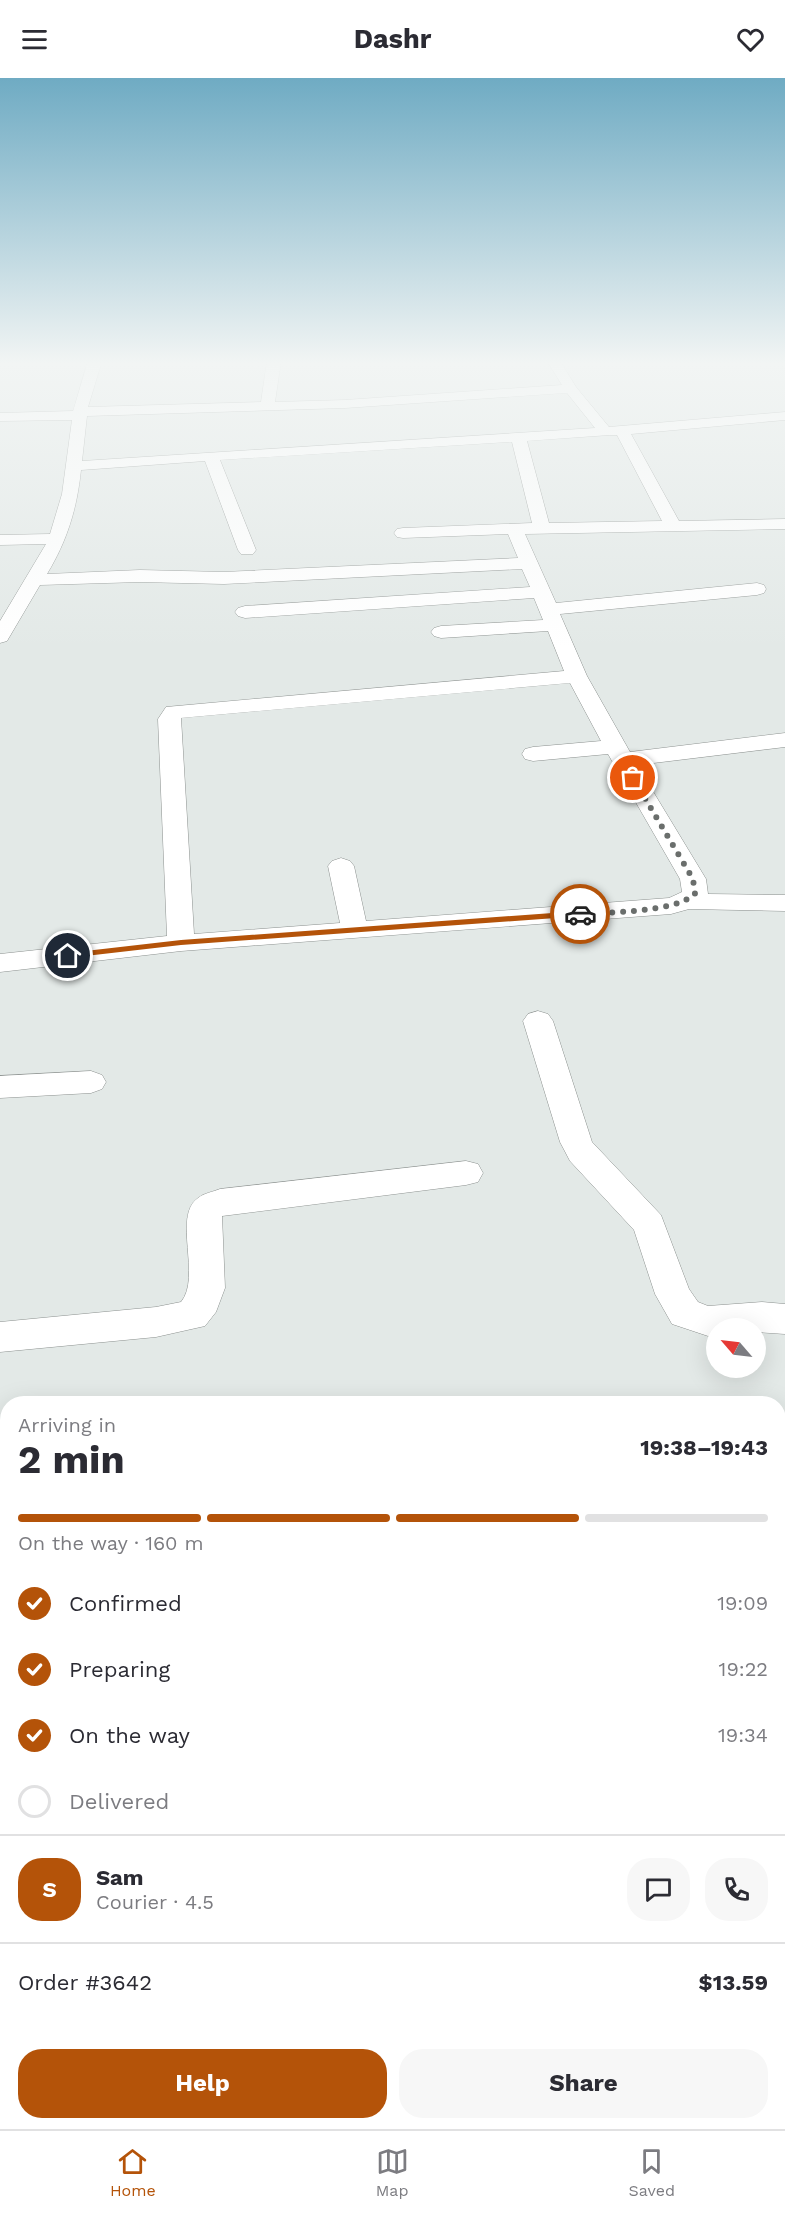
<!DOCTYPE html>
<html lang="en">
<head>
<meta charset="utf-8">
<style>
  :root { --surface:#fff; --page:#f7f7f7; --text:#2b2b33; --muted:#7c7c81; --line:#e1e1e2; --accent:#b45309 }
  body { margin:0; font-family:"Work Sans",sans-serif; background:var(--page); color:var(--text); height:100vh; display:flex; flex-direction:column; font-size:22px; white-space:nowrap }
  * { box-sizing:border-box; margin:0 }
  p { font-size:20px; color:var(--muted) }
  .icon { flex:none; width:33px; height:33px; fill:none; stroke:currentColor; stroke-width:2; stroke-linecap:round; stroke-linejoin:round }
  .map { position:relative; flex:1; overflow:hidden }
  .sheet { position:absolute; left:0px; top:1318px; width:786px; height:734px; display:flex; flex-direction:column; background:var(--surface); border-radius:24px 24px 0 0; box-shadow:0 6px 24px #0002 }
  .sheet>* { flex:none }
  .needle { width:39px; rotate:298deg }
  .fabs { position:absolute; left:706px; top:1240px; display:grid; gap:12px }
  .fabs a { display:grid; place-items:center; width:60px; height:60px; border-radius:50%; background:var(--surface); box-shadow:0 6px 24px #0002; font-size:30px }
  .pin { position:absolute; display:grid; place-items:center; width:51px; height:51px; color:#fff; margin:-26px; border:3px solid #fff; border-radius:50%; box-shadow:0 2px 6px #0007 }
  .courier { position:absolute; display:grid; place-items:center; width:60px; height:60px; margin:-30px; border:4px solid #b45309; border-radius:50%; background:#fff; color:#222; box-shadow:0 2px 8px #0007 }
  .headline em { font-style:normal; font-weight:700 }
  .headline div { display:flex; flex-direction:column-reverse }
  .headline { display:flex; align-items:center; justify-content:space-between; height:102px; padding:0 18px }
  h1 { font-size:39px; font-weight:700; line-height:45px }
  .bar { display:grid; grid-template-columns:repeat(4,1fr); gap:9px 6px; align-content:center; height:72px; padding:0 18px }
  .bar i { height:8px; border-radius:4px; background:var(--line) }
  .bar .on { background:var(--accent) }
  .bar p { grid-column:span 4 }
  .line { display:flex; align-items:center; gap:15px; padding:0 18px; border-top:2px solid var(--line) }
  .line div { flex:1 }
  .round { display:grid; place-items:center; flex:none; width:63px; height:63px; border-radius:24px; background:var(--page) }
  ol { padding:0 18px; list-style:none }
  li { display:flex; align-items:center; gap:18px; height:66px }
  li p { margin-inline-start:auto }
  li .icon { padding:6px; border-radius:50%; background:var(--accent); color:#fff; stroke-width:4 }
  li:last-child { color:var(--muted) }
  li i { width:33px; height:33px; border:3px solid var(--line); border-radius:50% }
  .action { display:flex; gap:12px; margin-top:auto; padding:12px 18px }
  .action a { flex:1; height:69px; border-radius:24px; background:var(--accent); color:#fff; font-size:24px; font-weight:700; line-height:69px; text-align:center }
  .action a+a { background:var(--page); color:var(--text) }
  header { display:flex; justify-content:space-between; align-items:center; height:78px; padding:0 18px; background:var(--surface); font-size:27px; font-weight:700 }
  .tabs { display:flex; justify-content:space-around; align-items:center; height:84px; border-top:2px solid var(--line); background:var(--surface); font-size:16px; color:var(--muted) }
  .tabs a { display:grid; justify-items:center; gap:3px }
  .tabs .on { color:var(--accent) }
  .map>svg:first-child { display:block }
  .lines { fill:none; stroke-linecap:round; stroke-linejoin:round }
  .minor-casing { stroke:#8c918f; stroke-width:1 }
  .minor { fill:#fff; fill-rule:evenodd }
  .route { fill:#b45309 }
  .done { stroke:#6a6e6c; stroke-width:6; stroke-dasharray:0 10.8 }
</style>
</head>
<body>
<header><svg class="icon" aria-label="menu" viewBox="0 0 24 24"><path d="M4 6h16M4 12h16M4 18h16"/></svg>Dashr<svg class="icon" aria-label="heart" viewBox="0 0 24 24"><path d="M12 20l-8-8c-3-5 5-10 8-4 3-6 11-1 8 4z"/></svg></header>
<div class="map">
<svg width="785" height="2051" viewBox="0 0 785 2051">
  <rect width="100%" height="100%" fill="#e3e9e7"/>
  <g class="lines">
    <defs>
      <path id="minor" d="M 88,283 L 102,283 L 88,329 L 261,324 L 267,283 L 281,283 L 275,324 L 345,322 L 562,307 L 547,283 L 560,283 L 576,309 L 609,349 L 785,334 L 785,342 L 631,356 L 679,443 L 785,441 L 785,451 L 525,456 L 556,525 L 757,505 L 764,507 L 766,511 L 764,515 L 757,517 L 560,536 L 587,598 L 630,674 L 785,655 L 785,669 L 637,687 L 706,801 L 708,816 L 785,817 L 785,833 L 689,831 L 671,836 L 181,873 L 0,894 L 0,876 L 167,858 L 158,641 L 166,629 L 564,593 L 548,553 L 441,560 L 434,558 L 431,554 L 434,550 L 441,548 L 543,542 L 534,520 L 245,540 L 238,538 L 235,534 L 238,530 L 245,528 L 530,509 L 522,491 L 224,506 L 140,504 L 40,507 L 7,563 L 0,565 L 0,543 L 46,466 L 0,467 L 0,457 L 50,456 L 62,416 L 72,342 L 0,343 L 0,335 L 73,333 ZM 567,315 L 595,350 L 82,383 L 87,338 L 345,330 ZM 610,357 L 617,357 L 662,443 L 549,445 L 527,363 ZM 512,364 L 532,445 L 403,450 L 397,451 L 394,455 L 397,459 L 403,460 L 508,456 L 518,480 L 224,494 L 140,492 L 47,496 C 67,463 77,431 81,392 L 205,383 L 238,472 L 241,476 L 253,476 L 256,472 L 220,382 ZM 570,605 L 601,663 L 533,669 L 525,671 L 522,676 L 525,681 L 533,683 L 608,676 L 680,801 L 682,814 L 669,820 L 366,843 L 354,788 L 350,783 L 341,780 L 332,783 L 328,788 L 340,845 L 194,856 L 181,640 Z
        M 538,933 L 548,936 L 553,943 L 592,1064 L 661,1137 L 689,1211 L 698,1224 L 708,1228 L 762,1224 L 785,1226 L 785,1256 L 756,1254 L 756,1251 L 717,1251 L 717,1257 L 708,1258 L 672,1246 L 655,1216 L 634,1152 L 570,1083 L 560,1064 L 523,943 L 528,936 Z
        M 91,993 L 102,997 L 106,1004 L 102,1011 L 91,1015 L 0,1020 L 0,998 Z
        M 466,1083 L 478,1086 L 483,1095 L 478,1104 L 466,1107 L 222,1138 L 225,1210 L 216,1234 L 205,1248 L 156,1259 L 0,1274 L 0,1244 L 156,1229 L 181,1224 C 202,1199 172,1138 198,1120 C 204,1115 213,1114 220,1111 Z
        M 778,1794 L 785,1794 L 785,1846 L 778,1846 Z
        M 0,1821 L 8,1824 L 8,1885 L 0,1882 Z
        M 8,1895 L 8,1994 L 0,1997 L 0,1898 Z"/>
    </defs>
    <use href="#minor" class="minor-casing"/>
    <use href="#minor" class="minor"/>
  </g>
  <linearGradient id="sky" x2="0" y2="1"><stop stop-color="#6fabc3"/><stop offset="0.5" stop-color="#f2f5f4"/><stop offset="1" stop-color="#f2f5f4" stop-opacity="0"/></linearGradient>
  <rect width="785" height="570" fill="url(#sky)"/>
  <path class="route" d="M 580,833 L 584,836 L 583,838 L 181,867 L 68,880 L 64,878 L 68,875 L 181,862 Z"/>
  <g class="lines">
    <path class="done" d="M 580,836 C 609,834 673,835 695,816 L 693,801 L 633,700"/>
  </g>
</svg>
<div class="fabs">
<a><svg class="needle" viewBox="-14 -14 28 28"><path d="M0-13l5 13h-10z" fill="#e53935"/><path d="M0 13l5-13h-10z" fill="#7c7c81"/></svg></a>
</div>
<div class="pin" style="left:633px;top:700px;background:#ea580c"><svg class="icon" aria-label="bag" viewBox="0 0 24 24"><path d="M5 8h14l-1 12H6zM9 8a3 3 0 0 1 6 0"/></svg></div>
<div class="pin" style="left:68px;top:878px;background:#1f2937"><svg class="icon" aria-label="home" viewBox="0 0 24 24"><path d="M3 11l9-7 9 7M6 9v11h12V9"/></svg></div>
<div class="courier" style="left:580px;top:836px"><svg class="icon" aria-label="car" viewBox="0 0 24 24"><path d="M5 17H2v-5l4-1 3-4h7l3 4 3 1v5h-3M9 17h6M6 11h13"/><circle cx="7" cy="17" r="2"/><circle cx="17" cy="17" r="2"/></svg></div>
<section class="sheet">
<div class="headline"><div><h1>2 min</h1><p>Arriving in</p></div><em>19:38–19:43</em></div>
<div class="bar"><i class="on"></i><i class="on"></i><i class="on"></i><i></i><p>On the way · 160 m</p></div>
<ol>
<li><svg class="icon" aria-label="check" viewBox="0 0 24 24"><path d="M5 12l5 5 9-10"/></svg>Confirmed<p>19:09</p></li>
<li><svg class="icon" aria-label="check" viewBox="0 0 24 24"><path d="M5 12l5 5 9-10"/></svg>Preparing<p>19:22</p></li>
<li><svg class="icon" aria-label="check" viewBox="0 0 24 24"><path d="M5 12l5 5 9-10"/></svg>On the way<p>19:34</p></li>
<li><i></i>Delivered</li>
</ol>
<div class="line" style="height:108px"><b class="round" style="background:var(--accent);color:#fff">S</b><div><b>Sam</b><p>Courier · 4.5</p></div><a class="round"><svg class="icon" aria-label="chat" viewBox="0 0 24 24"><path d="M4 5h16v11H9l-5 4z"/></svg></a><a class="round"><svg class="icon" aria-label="phone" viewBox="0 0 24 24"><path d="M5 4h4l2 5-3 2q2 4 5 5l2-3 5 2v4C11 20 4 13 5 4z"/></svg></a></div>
<div class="line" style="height:78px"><div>Order #3642</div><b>$13.59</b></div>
<div class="action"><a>Help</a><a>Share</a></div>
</section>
</div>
<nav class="tabs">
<a class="on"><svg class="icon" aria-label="home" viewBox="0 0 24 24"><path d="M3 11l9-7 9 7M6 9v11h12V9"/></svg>Home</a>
<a><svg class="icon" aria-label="map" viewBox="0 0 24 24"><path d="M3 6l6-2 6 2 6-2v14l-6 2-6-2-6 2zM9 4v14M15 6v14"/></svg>Map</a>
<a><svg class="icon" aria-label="saved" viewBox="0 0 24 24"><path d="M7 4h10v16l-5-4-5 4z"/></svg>Saved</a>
</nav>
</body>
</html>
